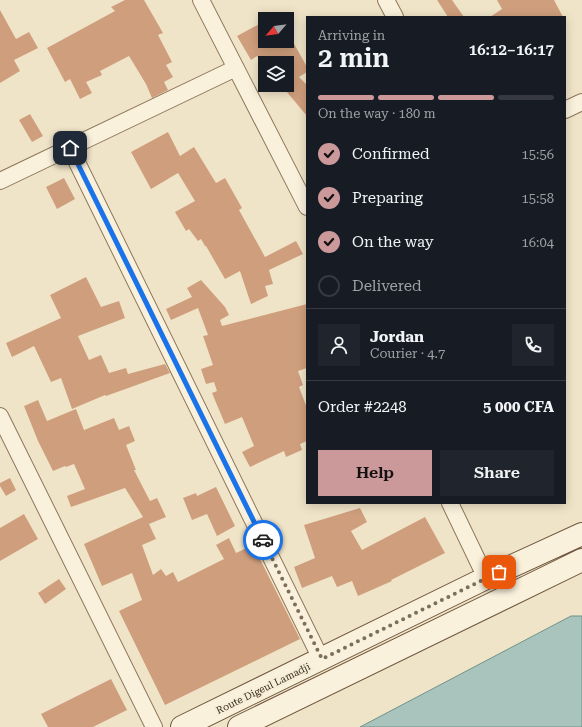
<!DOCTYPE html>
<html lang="en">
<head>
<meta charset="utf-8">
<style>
  :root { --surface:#171b24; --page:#20242c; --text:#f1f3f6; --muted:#9ea1a6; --line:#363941; --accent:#cc999b }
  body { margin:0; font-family:"Roboto Serif",serif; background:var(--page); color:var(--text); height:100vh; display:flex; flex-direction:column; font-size:15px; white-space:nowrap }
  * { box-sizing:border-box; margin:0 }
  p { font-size:13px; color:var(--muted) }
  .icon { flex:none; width:22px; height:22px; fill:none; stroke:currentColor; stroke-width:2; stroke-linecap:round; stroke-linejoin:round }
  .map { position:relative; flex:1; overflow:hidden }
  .sheet { position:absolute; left:306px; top:16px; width:260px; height:488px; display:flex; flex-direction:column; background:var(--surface); border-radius:0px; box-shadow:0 2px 10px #0003 }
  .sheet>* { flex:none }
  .needle { width:26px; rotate:242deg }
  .tools { position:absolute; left:258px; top:12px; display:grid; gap:8px }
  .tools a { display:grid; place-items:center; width:36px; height:36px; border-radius:0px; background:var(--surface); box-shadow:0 2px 10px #0003; font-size:20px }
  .pin { position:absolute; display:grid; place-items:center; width:34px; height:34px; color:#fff; margin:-17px; border-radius:8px; box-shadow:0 2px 6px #0006 }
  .courier { position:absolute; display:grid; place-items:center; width:40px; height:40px; margin:-20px; border:3px solid #1a73e8; border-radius:50%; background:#fff; color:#222; box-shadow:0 1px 5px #0007 }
  .overview em { font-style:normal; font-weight:600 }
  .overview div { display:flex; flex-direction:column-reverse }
  .overview { display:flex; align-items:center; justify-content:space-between; height:68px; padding:0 12px }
  h1 { font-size:26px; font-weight:600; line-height:30px }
  .bar { display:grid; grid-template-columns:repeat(4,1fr); gap:6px 4px; align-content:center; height:48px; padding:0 12px }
  .bar i { height:5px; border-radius:3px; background:var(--line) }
  .bar .current { background:var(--accent) }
  .bar p { grid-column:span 4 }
  .line { display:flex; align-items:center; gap:10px; padding:0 12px; border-top:1px solid var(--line) }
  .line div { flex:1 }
  .round { display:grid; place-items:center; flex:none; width:42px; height:42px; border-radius:0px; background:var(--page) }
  ol { padding:0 12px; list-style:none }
  li { display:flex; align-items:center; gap:12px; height:44px }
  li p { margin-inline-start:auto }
  li .icon { padding:4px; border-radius:50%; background:var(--accent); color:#111; stroke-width:4 }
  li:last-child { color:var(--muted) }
  li i { width:22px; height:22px; border:2px solid var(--line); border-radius:50% }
  .action { display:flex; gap:8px; margin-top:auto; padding:8px 12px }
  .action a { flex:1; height:46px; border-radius:0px; background:var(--accent); color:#111; font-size:16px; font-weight:600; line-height:46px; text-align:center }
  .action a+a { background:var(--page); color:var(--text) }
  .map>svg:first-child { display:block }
  .water { fill:#a9c4bc; stroke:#6f938a }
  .building { fill:#cf9f7d }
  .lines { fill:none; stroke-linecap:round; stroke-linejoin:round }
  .minor-casing { stroke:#8d765c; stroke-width:18 }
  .secondary-casing { stroke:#6f573f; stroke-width:24 }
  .minor { stroke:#faf1dc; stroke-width:16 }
  .secondary { stroke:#faf1dc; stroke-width:22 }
  .done { stroke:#7c6e5b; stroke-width:4; stroke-dasharray:0 7.2 }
  .route { stroke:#1a73e8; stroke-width:5 }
  .labels { text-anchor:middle; stroke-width:4; stroke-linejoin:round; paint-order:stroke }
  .street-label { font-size:10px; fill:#3d2e20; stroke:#f7eed8 }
</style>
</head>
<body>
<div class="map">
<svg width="582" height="727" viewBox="0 0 582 727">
  <rect width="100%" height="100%" fill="#f0e4c8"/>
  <path class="water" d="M 571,616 L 582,616 L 582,727 L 360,727 Z"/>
  <path class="building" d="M 125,0 L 144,0 L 163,33 L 158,35 L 172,62 L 166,65 L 173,77 L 164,82 L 168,90 L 152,98 L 146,84 L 129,56 L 100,71 L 102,75 L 86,82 L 92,93 L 80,99 L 70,79 L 65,82 L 47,48 L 115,11 L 111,7 Z
    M 437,0 L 452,0 L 464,17 L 448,17 Z
    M 497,0 L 554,0 L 563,17 L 490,17 L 502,9 Z
    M 0,10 L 16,39 L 29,32 L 38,48 L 14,60 L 20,71 L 0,83 Z
    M 265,21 L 265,41 L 287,41 L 287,31 L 307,67 L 307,72 L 299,77 L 307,85 L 307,116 L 281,85 L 287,85 L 287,63 L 265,63 L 265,66 L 257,56 L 251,60 L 237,36 Z
    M 30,114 L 43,136 L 32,142 L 19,120 Z
    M 168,132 L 180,156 L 194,147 L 216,183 L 225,178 L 242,208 L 239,210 L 265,257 L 296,241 L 303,254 L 269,270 L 273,284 L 265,286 L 268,296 L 251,304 L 240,271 L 225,279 L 206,246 L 205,246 L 201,239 L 198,241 L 189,229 L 186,231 L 175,212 L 195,201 L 178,173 L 151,189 L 131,152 Z
    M 64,178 L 75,199 L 57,209 L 46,187 Z
    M 86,277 L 101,307 L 119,301 L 125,318 L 78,336 L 89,360 L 101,355 L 109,373 L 126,368 L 128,374 L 165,364 L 170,373 L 106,396 L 105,395 L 72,409 L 61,378 L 51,382 L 34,346 L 12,357 L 6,343 L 61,318 L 50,295 Z
    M 201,280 L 225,307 L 229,315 L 220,320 L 222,326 L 307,304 L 307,368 L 298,371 L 303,385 L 299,387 L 307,408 L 307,441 L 300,444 L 302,450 L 286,457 L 284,451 L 250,467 L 242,452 L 254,446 L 242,417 L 225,424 L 212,393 L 217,391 L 214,382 L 206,384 L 201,369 L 213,365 L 203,336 L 208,335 L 198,308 L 171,320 L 166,309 L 192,297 L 187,288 Z
    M 38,400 L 47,421 L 76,409 L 84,430 L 114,418 L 119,430 L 129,426 L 135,441 L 126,445 L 136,470 L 134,470 L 150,501 L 157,498 L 166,517 L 149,524 L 156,539 L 142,545 L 153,575 L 161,569 L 166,576 L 173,572 L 178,582 L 224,559 L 216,545 L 229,538 L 236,553 L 253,545 L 300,639 L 165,705 L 119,611 L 142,600 L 132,573 L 102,586 L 84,544 L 143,517 L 125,488 L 71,507 L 67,496 L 85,489 L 74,464 L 66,467 L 65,466 L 53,471 L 38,441 L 24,406 Z
    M 10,478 L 16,490 L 6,496 L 0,486 L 0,483 Z
    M 216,487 L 235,526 L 217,536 L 207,514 L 192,520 L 183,498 L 196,493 L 197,496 Z
    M 360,508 L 367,522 L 351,531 L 362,550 L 425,517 L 445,553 L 391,580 L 392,581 L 358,596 L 352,581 L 337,587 L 332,576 L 302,588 L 294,567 L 315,558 L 304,525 Z
    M 24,514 L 38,539 L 0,561 L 0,528 Z
    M 59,579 L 66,589 L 45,604 L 38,593 Z
    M 111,679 L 127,710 L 93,727 L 48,727 L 41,714 Z"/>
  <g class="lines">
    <defs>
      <path id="minor" d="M 201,0 L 307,207
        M 386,0 L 395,17
        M 565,110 L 582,102
        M 70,148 L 321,659
        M 0,181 L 236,68
        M 0,416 L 154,727
        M 450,503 L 486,578"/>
      <path id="secondary" d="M 182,727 L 486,578 L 582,534
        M 239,727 L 582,560"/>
    </defs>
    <use href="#minor" class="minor-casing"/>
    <use href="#secondary" class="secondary-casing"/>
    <use href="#minor" class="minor"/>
    <use href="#secondary" class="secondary"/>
  </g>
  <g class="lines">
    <path class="done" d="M 263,540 L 322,659 L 499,572"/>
    <path class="route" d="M 70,148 L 263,540"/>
  </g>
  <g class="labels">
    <g class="street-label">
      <text transform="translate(263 688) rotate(-26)" y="4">Route Digeul Lamadji</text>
    </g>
  </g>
</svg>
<div class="tools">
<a><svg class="needle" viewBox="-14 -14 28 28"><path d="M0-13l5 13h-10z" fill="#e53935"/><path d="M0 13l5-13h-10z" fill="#9ea1a6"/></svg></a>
<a><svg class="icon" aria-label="layers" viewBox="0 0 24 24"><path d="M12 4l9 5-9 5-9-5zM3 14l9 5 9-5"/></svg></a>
</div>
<div class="pin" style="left:499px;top:572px;background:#ea580c"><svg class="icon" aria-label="bag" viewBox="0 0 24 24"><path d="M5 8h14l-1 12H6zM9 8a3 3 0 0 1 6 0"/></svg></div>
<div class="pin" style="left:70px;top:148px;background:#1f2937"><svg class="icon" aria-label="home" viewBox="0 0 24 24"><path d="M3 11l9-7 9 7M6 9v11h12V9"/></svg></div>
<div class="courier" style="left:263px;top:540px"><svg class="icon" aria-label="car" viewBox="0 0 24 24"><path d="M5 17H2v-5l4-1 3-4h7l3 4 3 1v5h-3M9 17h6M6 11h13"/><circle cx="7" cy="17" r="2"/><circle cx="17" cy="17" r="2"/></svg></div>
<section class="sheet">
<div class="overview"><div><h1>2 min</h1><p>Arriving in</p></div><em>16:12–16:17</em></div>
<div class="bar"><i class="current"></i><i class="current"></i><i class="current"></i><i></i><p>On the way · 180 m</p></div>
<ol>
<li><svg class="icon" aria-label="check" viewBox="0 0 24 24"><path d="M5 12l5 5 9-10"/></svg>Confirmed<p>15:56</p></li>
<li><svg class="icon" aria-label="check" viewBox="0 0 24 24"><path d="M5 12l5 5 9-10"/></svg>Preparing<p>15:58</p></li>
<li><svg class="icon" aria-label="check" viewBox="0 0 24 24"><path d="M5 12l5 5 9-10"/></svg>On the way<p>16:04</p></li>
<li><i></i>Delivered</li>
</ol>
<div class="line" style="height:72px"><a class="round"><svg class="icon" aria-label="person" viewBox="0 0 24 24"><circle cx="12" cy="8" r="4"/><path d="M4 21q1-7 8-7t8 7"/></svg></a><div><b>Jordan</b><p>Courier · 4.7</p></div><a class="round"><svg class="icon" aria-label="phone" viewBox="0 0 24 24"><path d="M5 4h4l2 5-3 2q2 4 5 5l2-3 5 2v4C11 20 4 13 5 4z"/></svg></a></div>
<div class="line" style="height:52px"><div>Order #2248</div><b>5 000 CFA</b></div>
<div class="action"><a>Help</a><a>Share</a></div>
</section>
</div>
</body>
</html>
